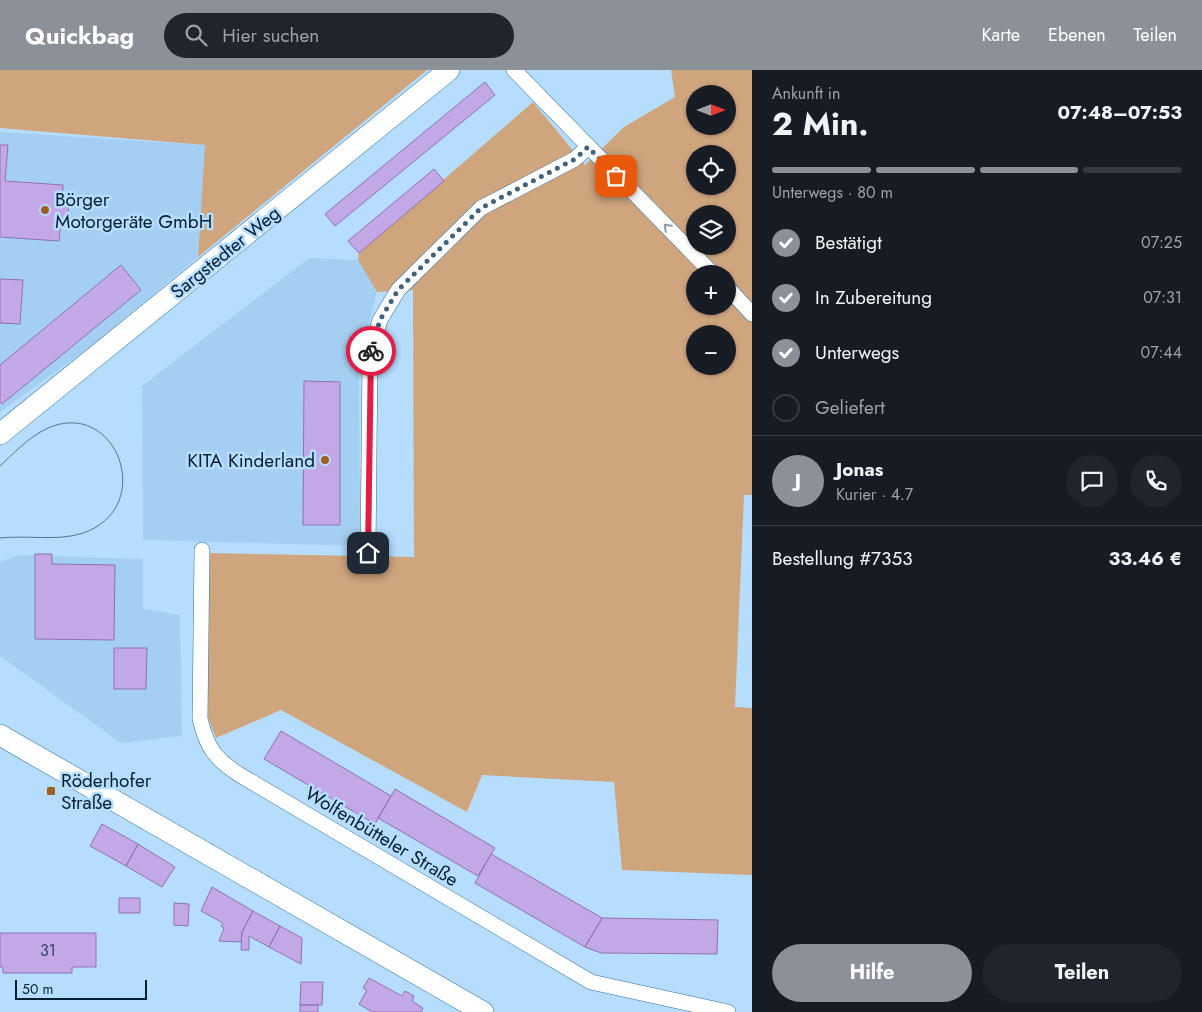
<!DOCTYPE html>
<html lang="de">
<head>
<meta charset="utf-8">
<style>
  :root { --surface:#171b24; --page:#20242c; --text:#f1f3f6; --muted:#9ea1a6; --line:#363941; --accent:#8c9099 }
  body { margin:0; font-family:Jost,sans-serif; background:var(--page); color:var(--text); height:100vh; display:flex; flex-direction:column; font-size:19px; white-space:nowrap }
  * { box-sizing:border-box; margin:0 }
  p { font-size:16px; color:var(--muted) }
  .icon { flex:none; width:28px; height:28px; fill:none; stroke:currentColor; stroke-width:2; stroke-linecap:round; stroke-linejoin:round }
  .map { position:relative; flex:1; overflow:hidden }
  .details { display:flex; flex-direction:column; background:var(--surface); width:450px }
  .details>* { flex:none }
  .needle { width:32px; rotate:90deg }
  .buttons { position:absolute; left:686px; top:15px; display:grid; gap:10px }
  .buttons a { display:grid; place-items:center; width:50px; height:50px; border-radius:50%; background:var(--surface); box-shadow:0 1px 4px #0004; font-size:25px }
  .scale { position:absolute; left:15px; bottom:12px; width:132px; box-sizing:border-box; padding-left:5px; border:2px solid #041f33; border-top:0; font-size:14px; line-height:18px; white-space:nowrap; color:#041f33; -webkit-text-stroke:4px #b6ddfe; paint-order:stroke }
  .pin { position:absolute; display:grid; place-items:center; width:42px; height:42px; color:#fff; margin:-21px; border-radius:10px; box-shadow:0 2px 8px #0006 }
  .courier { position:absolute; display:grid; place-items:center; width:50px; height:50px; margin:-25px; border:4px solid #e11d48; border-radius:50%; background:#fff; color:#222; box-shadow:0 1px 6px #0007 }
  .overview em { font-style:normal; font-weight:700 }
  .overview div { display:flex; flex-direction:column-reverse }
  .overview { display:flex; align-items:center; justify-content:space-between; height:85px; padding:0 20px }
  h1 { font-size:32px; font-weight:700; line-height:38px }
  .bar { display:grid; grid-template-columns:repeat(4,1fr); gap:8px 5px; align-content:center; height:60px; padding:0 20px }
  .bar i { height:6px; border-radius:4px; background:var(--line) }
  .bar .active { background:var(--accent) }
  .bar p { grid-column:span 4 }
  .line { display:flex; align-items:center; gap:12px; padding:0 20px; border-top:1px solid var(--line) }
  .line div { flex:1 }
  .round { display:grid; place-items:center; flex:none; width:52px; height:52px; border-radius:26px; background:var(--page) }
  ol { padding:0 20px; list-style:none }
  li { display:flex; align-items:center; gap:15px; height:55px }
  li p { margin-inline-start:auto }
  li .icon { padding:5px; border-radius:50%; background:var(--accent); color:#fff; stroke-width:4 }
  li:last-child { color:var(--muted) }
  li i { width:28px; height:28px; border:2px solid var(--line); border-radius:50% }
  .primary-button { display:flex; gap:10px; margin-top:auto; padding:10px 20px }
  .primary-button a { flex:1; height:58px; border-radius:30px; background:var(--accent); color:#fff; font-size:20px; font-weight:700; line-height:58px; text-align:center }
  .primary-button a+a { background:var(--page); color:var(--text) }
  header { display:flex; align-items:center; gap:30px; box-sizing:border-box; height:70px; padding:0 25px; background:var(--accent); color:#fff }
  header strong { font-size:24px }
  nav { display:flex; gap:28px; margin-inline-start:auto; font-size:18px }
  .search { width:350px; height:45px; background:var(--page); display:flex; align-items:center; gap:12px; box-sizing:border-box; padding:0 18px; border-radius:28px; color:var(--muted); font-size:19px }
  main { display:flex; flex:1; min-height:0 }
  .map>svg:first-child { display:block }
  .built { fill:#a5cff2 }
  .green { fill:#cfa57e; fill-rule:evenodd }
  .building { fill:#c3a8e7; stroke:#8f72b3 }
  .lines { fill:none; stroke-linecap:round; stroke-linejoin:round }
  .street-casing { stroke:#3072a3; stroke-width:16 }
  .secondary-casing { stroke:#3072a3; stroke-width:22 }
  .street { stroke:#fff; stroke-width:15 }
  .secondary { stroke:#fff; stroke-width:21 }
  .tram { stroke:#54758e; stroke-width:1 }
  .oneway { stroke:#8e9aa3 }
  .done { stroke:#42627a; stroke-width:5; stroke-dasharray:0 9 }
  .route { stroke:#e11d48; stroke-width:6 }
  .poi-dot { fill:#9b601f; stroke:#b6ddfe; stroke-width:2 }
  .labels { text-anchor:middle; stroke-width:5; stroke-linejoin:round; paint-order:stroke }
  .number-label { font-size:16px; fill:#344160 }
  .poi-label { font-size:19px; fill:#041f33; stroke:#b6ddfe; text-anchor:start }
  .street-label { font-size:19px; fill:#041f33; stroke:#b6ddfe }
</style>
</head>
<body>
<header>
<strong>Quickbag</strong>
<div class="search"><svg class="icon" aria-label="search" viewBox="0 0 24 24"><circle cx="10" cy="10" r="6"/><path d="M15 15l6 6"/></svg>Hier suchen</div>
<nav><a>Karte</a><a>Ebenen</a><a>Teilen</a></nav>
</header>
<main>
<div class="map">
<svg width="752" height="942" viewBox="0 0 752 942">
  <rect width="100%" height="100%" fill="#b6ddfe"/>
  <path class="built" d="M 0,62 L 206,75 L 198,187 L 95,273 L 0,342 Z
    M 309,188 L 358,190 L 377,222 L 359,292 L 360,476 L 143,470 L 142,316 Z
    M 18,485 L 143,489 L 143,539 L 180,545 L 182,666 L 121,673 L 0,586 L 0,492 Z"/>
  <path class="green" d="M 0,0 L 427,0 L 198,187 L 205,75 L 0,58 Z
    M 671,0 L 752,0 L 752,425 L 744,425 L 735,637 L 752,638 L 752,805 L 622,800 L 614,712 L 482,705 L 467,742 L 281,640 L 216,668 L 205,640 L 208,483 L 414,487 L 413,220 L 377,222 L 358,190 L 359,183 L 533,32 L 585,95 L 624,57 L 675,27 ZM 695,24 L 728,24 L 728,56 L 695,56 ZM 695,84 L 728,84 L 728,116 L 695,116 ZM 695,144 L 728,144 L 728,176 L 695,176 ZM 695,204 L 728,204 L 728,236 L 695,236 ZM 695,264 L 728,264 L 728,296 L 695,296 Z"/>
  <path class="building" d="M 485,12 L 495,25 L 335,156 L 325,144 Z
    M 0,75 L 8,75 L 5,111 L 63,115 L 62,131 L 69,132 L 67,151 L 61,151 L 59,171 L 0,167 Z
    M 434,99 L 444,111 L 359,183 L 348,171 Z
    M 121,195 L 141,220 L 2,334 L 0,332 L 0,295 Z
    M 0,209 L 23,210 L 20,254 L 0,253 Z
    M 304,311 L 340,312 L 340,455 L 303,455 Z
    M 35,484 L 52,484 L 52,494 L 115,495 L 114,570 L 35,569 Z
    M 114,578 L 147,578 L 146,619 L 114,619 Z
    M 281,661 L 391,726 L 375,754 L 264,689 Z
    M 395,719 L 495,778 L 478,806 L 378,748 Z
    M 102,754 L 138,774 L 126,796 L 90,776 Z
    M 138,774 L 175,797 L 162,817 L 126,796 Z
    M 491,784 L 602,848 L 585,877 L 475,813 Z
    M 212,817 L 253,841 L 242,862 L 241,872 L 219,871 L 224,858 L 221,856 L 223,853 L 201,841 Z
    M 119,828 L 140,828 L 140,843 L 119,843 Z
    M 174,833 L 189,834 L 188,856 L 174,855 Z
    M 253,841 L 280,856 L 269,877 L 249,866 L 249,880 L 241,880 L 242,862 Z
    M 602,848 L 718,850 L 717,884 L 601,883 L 585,877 Z
    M 280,856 L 302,868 L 301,894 L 269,877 Z
    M 0,863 L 96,863 L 96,897 L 72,897 L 72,903 L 3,903 L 3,897 L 0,897 Z
    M 369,908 L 402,926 L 405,921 L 414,926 L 412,931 L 423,938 L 421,942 L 372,942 L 359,934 L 367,920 L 363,918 Z
    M 301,912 L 323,912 L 322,935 L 300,935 Z
    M 300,935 L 318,935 L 318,942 L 300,942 Z"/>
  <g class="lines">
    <defs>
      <path id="street" d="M 514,0 L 713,204
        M 728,218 L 752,244
        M 202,480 L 200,649 C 207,678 215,689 240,705 L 591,912 L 728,942
        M 368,483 L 370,286 L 380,250 L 398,220 L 481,138 L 575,89 L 588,77"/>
      <path id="secondary" d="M 0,364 L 449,0
        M 0,665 L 483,942"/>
    </defs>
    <use href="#street" class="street-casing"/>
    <use href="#secondary" class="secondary-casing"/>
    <use href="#street" class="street"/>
    <use href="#secondary" class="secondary"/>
    <path class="tram" d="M 0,396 C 14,383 27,369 44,360 C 116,323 160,440 80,464 C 55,471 26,465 0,468"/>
  </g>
  <defs><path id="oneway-chevron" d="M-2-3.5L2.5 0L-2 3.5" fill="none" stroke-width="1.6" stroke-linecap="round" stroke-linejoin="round" transform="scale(1.25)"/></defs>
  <use class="oneway" href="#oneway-chevron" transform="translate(667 157) rotate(-135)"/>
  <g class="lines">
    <path class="done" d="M 371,281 L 380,250 L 398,220 L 481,138 L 575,89 L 588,77 L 616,106"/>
    <path class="route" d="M 368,483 L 371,281"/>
  </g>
  <g class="poi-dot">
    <circle cx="45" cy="140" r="5"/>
    <circle cx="325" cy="390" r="5"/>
    <rect x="46" y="716" width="10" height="10" rx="2.5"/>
  </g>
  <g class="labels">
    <g class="number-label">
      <text x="48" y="886">31</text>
    </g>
    <g class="poi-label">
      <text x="55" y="136">Börger<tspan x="55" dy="22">Motorgeräte GmbH</tspan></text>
      <text x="315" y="397" text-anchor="end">KITA Kinderland</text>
      <text x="61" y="717">Röderhofer<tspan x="61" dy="22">Straße</tspan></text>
    </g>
    <g class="street-label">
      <text transform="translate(225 182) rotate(-39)" y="7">Sargstedter Weg</text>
      <text transform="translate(382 766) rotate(31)" y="7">Wolfenbütteler Straße</text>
    </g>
  </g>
</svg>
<div class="buttons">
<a><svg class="needle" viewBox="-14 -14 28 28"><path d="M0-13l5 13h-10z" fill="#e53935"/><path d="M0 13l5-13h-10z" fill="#9ea1a6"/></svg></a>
<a><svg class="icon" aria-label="locate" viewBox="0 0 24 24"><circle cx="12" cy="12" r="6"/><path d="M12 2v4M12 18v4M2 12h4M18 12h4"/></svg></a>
<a><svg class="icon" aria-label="layers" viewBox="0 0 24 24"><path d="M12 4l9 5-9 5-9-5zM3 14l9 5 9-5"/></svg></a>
<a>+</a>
<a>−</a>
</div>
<div class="scale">50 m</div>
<div class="pin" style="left:616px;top:106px;background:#ea580c"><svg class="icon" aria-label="bag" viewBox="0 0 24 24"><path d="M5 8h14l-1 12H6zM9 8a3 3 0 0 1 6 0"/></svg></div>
<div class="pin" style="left:368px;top:483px;background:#1f2937"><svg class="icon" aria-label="home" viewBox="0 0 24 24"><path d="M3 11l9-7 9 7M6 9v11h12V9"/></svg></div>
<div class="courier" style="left:371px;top:281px"><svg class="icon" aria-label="bike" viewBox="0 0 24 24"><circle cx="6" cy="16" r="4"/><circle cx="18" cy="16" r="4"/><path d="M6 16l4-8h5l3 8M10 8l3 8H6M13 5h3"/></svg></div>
</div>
<section class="details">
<div class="overview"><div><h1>2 Min.</h1><p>Ankunft in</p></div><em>07:48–07:53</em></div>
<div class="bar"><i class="active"></i><i class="active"></i><i class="active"></i><i></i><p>Unterwegs · 80 m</p></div>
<ol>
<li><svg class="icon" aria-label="check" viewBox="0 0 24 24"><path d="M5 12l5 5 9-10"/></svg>Bestätigt<p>07:25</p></li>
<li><svg class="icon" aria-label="check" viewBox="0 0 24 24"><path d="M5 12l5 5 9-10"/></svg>In Zubereitung<p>07:31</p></li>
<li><svg class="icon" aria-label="check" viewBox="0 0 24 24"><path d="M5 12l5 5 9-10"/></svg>Unterwegs<p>07:44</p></li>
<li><i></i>Geliefert</li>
</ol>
<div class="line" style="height:90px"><b class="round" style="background:var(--accent);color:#fff">J</b><div><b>Jonas</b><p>Kurier · 4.7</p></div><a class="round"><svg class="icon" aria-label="chat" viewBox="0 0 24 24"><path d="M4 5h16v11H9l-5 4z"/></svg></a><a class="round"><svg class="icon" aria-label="phone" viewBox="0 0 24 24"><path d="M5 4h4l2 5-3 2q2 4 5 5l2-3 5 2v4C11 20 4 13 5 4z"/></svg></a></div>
<div class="line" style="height:65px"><div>Bestellung #7353</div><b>33.46 €</b></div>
<div class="primary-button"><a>Hilfe</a><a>Teilen</a></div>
</section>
</main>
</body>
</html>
